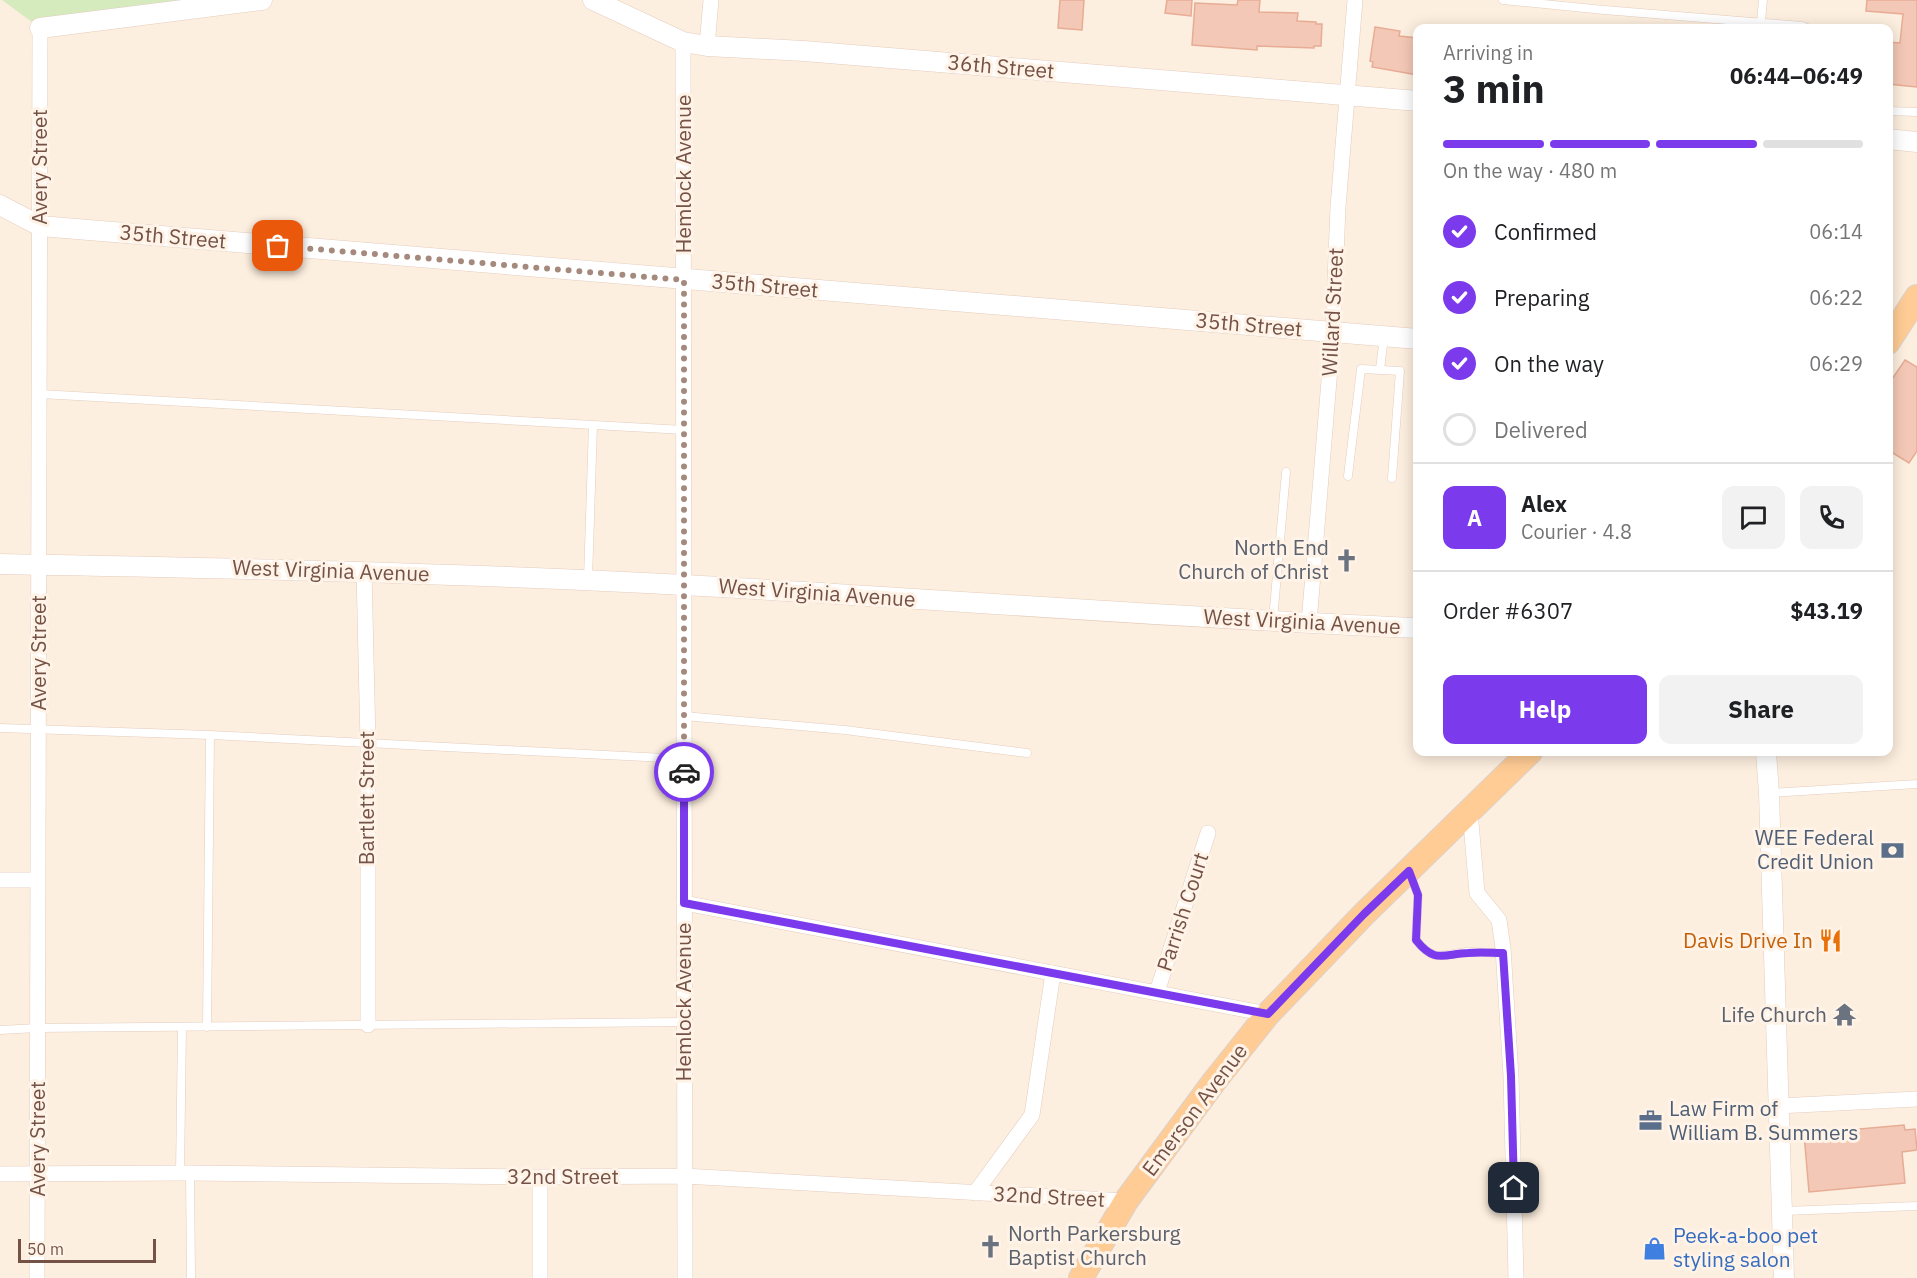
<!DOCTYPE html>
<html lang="en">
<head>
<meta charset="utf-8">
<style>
  :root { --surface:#fff; --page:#f2f2f2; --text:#202124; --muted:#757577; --line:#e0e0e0; --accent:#7c3aed }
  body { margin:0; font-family:"IBM Plex Sans",sans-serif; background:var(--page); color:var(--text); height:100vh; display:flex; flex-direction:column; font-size:22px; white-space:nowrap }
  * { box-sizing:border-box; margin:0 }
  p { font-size:20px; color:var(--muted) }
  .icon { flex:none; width:33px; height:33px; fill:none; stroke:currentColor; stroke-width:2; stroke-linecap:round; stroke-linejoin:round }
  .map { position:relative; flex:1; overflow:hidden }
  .drawer { position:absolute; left:1413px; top:24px; width:480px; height:732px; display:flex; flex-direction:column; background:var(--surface); border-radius:12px; box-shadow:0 3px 15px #0003 }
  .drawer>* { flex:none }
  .scale { position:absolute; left:18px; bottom:15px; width:138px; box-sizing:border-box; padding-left:6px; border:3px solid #755246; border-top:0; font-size:16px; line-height:21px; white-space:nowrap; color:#755246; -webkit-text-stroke:4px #fff3e7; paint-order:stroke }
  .pin { position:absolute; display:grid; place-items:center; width:51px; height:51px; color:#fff; margin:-26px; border-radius:12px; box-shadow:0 3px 9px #0006 }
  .courier { position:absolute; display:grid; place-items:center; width:60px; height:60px; margin:-30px; border:4px solid #7c3aed; border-radius:50%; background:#fff; color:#222; box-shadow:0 2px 8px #0007 }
  .head em { font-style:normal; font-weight:700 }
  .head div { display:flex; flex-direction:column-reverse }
  .head { display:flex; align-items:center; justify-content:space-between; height:102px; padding:0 30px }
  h1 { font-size:39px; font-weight:700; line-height:45px }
  .bar { display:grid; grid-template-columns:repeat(4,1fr); gap:9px 6px; align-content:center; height:72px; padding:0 30px }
  .bar i { height:8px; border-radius:4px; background:var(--line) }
  .bar .selected { background:var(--accent) }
  .bar p { grid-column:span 4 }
  .line { display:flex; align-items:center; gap:15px; padding:0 30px; border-top:2px solid var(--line) }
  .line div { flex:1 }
  .round { display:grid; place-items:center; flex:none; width:63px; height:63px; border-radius:12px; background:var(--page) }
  ol { padding:0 30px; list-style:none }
  li { display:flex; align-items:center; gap:18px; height:66px }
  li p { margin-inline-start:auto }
  li .icon { padding:6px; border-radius:50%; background:var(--accent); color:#fff; stroke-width:4 }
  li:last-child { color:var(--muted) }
  li i { width:33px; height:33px; border:3px solid var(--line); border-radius:50% }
  .button { display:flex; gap:12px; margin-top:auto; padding:12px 30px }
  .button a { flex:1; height:69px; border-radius:12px; background:var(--accent); color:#fff; font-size:24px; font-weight:700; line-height:69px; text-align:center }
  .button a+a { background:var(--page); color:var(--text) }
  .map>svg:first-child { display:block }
  .green { fill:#d5ebbe }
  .building { fill:#f4c8b6; stroke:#e7ac95; stroke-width:1.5 }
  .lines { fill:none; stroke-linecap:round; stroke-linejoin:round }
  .service-casing { stroke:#e4ccbe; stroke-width:9 }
  .minor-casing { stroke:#e4ccbe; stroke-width:16 }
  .tertiary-casing { stroke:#e4ccbe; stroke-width:21 }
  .primary-casing { stroke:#dbd2cf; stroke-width:26 }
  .service { stroke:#fff; stroke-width:8 }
  .minor { stroke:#fff; stroke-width:15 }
  .tertiary { stroke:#fff; stroke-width:20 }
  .primary { stroke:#ffcc95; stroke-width:24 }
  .done { stroke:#a5897c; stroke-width:6; stroke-dasharray:0 10.8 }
  .route { stroke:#7c3aed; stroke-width:8 }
  .labels { text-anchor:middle; stroke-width:6; stroke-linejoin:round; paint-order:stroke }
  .street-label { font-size:21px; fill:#755246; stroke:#fff3e7 }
  .worship-label { font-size:21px; fill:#5b616d; stroke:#fff3e7; text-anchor:end }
  .service-label { font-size:21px; fill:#4e5e75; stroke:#fff3e7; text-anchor:end }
  .food-label { font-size:21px; fill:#c56008; stroke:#fff3e7; text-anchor:end }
  .shop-label { font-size:21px; fill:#366cbe; stroke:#fff3e7; text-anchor:start }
</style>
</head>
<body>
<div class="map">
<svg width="1917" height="1278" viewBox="0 0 1917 1278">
  <rect width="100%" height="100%" fill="#fdefdf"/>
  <path class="green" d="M 2,0 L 262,0 L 40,28 Z"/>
  <path class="building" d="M 1060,0 L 1084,0 L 1082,30 L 1058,28 Z
    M 1167,0 L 1192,0 L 1191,16 L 1165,13 Z
    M 1238,0 L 1260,0 L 1259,12 L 1298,13 L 1297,21 L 1316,22 L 1316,24 L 1322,24 L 1321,46 L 1314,46 L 1314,48 L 1257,46 L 1257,50 L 1192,45 L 1195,3 L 1237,5 Z
    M 1867,0 L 1917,0 L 1917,87 L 1888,84 L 1888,42 L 1900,43 L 1903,14 L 1866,11 Z
    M 1375,27 L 1400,31 L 1399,36 L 1418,38 L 1418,75 L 1372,67 L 1373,62 L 1370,61 Z
    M 1905,360 L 1917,367 L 1917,451 L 1909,463 L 1888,450 L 1888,385 Z
    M 1904,1125 L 1905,1130 L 1915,1129 L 1917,1150 L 1902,1152 L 1905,1183 L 1809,1192 L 1804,1134 Z"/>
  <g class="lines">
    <defs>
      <path id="service" d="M 1503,0 L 1604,10 L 1802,26 L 1807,28
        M 1761,22 L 1763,0
        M 1888,111 L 1917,112
        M 1380,370 L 1384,336
        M 40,394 L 684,430
        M 1348,476 L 1361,369 L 1400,371 L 1392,478
        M 588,579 L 593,425
        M 1273,620 L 1286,472
        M 684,716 L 845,730 L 1027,753
        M 0,728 L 210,735 L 684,759
        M 1771,793 L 1917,784
        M 1410,874 L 1418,895 L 1416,940 C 1435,964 1442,954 1468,952 C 1480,952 1491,953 1503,953
        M 207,1027 L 210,735
        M 0,1030 L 38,1028 L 684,1022
        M 180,1173 L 182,1027
        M 190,1173 L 191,1278
        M 1784,1211 L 1917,1206"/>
      <path id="minor" d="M 683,42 L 685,1278
        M 707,46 L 711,0
        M 364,571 L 368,743 L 368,1025
        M 1309,623 L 1333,332 L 1338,207 L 1355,0
        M 1470,811 L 1477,893 L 1499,920 L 1503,948 L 1511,1076 L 1516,1278
        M 0,880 L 38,880
        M 684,903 L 1268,1014
        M 1157,992 L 1208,833
        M 1778,1106 L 1917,1099
        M 0,1174 L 190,1173 L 540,1177 L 684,1176 L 1126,1201
        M 975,1193 L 1032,1115 L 1053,973
        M 37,1278 L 40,28
        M 540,1278 L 540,1177"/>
      <path id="tertiary" d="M 593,0 L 683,42 L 707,46 L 804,51 L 1418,101
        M 40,28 L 262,0
        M 1888,139 L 1917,142
        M 0,205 L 40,226 L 1418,339
        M 0,564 C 228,568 456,573 684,585 C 929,598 1173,618 1418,628
        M 1766,752 L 1769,793 L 1784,1278"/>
      <path id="primary" d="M 1888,342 L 1917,297
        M 1081,1278 L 1126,1201 L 1213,1083 L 1268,1014 L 1364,914 L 1530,752"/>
    </defs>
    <use href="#service" class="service-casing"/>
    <use href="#minor" class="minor-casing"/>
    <use href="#tertiary" class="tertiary-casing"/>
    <use href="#primary" class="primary-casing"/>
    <use href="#service" class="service"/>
    <use href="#minor" class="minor"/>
    <use href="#tertiary" class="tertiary"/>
    <use href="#primary" class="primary"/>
  </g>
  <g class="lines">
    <path class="done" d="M 278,246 L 684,280 L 684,772"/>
    <path class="route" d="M 684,772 L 684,903 L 1268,1014 L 1364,914 L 1409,871 L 1418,895 L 1416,940 C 1435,964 1443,954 1468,953 C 1480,952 1492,953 1503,953 L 1511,1076 L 1514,1188"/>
  </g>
  <defs>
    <symbol id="church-bare" viewBox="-9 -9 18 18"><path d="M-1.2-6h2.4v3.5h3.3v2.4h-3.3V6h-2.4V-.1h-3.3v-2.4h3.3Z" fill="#6b7280" stroke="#fff3e7" stroke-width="2.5" paint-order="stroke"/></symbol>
    <symbol id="bank-bare" viewBox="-9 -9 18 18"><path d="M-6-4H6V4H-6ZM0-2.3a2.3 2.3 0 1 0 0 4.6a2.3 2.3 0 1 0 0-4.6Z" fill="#5c6f8a" stroke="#fff3e7" stroke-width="2.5" paint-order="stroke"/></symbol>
    <symbol id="restaurant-bare" viewBox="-9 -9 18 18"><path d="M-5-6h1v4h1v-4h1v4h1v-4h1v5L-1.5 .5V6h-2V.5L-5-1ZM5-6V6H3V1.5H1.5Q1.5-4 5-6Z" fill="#e8710a" stroke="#fff3e7" stroke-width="2.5" paint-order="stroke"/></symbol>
    <symbol id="temple-bare" viewBox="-9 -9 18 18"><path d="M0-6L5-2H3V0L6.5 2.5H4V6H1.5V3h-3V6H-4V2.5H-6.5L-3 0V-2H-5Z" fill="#6b7280" stroke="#fff3e7" stroke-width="2.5" paint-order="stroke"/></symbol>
    <symbol id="office-bare" viewBox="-9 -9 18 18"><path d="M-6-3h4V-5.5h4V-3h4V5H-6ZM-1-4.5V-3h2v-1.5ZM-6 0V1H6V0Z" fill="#5c6f8a" stroke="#fff3e7" stroke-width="2.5" paint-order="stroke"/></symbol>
    <symbol id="shop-bare" viewBox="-9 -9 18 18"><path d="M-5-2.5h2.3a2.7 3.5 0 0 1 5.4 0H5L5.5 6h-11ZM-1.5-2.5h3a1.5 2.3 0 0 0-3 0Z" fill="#3f7fe0" stroke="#fff3e7" stroke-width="2.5" paint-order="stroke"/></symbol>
  </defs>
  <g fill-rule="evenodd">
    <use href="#church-bare" x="1330" y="544" width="33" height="33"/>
    <use href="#bank-bare" x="1876" y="834" width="33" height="33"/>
    <use href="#restaurant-bare" x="1814" y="924" width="33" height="33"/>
    <use href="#temple-bare" x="1828" y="998" width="33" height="33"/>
    <use href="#office-bare" x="1634" y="1104" width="33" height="33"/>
    <use href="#church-bare" x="974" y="1230" width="33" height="33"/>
    <use href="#shop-bare" x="1638" y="1232" width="33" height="33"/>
  </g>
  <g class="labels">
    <g class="street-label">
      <text transform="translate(1001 67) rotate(5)" y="7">36th Street</text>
      <text transform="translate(40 167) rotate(-90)" y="7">Avery Street</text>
      <text transform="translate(684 174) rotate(-90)" y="7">Hemlock Avenue</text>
      <text transform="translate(173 237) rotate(5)" y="7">35th Street</text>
      <text transform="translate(765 286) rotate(5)" y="7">35th Street</text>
      <text transform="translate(1333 312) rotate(-87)" y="7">Willard Street</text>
      <text transform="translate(1249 325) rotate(5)" y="7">35th Street</text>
      <text transform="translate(331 571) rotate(2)" y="7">West Virginia Avenue</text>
      <text transform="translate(817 593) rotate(4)" y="7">West Virginia Avenue</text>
      <text transform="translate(1302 622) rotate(3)" y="7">West Virginia Avenue</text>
      <text transform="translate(39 653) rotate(-90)" y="7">Avery Street</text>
      <text transform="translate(367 798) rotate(-90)" y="7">Bartlett Street</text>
      <text transform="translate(1183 912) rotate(-72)" y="7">Parrish Court</text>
      <text transform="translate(684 1002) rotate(-90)" y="7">Hemlock Avenue</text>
      <text transform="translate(1195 1110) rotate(-53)" y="7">Emerson Avenue</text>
      <text transform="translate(38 1139) rotate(-90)" y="7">Avery Street</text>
      <text x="563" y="1184">32nd Street</text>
      <text transform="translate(1049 1197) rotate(3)" y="7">32nd Street</text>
    </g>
    <g class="worship-label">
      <text x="1329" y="555">North End<tspan x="1329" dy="24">Church of Christ</tspan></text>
      <text x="1827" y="1022">Life Church</text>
      <text x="1008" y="1241" text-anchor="start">North Parkersburg<tspan x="1008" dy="24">Baptist Church</tspan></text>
    </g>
    <g class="service-label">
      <text x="1874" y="845">WEE Federal<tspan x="1874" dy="24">Credit Union</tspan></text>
      <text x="1669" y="1116" text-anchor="start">Law Firm of<tspan x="1669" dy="24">William B. Summers</tspan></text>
    </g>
    <g class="food-label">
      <text x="1813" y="948">Davis Drive In</text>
    </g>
    <g class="shop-label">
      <text x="1673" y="1243">Peek-a-boo pet<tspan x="1673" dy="24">styling salon</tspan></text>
    </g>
  </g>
</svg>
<div class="scale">50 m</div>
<div class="pin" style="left:278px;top:246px;background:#ea580c"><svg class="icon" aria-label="bag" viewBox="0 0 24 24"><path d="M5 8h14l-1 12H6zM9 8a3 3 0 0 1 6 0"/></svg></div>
<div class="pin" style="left:1514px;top:1188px;background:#1f2937"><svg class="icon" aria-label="home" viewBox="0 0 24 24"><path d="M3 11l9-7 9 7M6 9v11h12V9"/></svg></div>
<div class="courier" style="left:684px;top:772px"><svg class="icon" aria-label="car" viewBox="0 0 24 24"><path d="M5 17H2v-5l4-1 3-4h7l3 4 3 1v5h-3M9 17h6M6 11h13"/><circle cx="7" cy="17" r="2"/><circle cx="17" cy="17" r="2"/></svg></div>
<section class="drawer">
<div class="head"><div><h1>3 min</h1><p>Arriving in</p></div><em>06:44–06:49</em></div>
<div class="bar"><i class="selected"></i><i class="selected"></i><i class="selected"></i><i></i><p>On the way · 480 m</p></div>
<ol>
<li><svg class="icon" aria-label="check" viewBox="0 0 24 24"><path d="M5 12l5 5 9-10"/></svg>Confirmed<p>06:14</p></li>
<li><svg class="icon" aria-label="check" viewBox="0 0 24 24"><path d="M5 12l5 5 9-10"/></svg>Preparing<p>06:22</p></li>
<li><svg class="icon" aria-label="check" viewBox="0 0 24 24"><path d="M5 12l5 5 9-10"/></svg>On the way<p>06:29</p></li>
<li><i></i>Delivered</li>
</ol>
<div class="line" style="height:108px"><b class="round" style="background:var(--accent);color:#fff">A</b><div><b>Alex</b><p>Courier · 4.8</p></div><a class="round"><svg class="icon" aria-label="chat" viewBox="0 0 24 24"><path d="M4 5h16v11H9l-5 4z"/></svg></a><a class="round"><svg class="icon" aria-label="phone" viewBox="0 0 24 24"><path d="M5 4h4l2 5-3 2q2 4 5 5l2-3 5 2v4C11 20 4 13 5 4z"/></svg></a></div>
<div class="line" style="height:78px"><div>Order #6307</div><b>$43.19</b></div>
<div class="button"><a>Help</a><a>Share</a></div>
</section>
</div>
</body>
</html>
